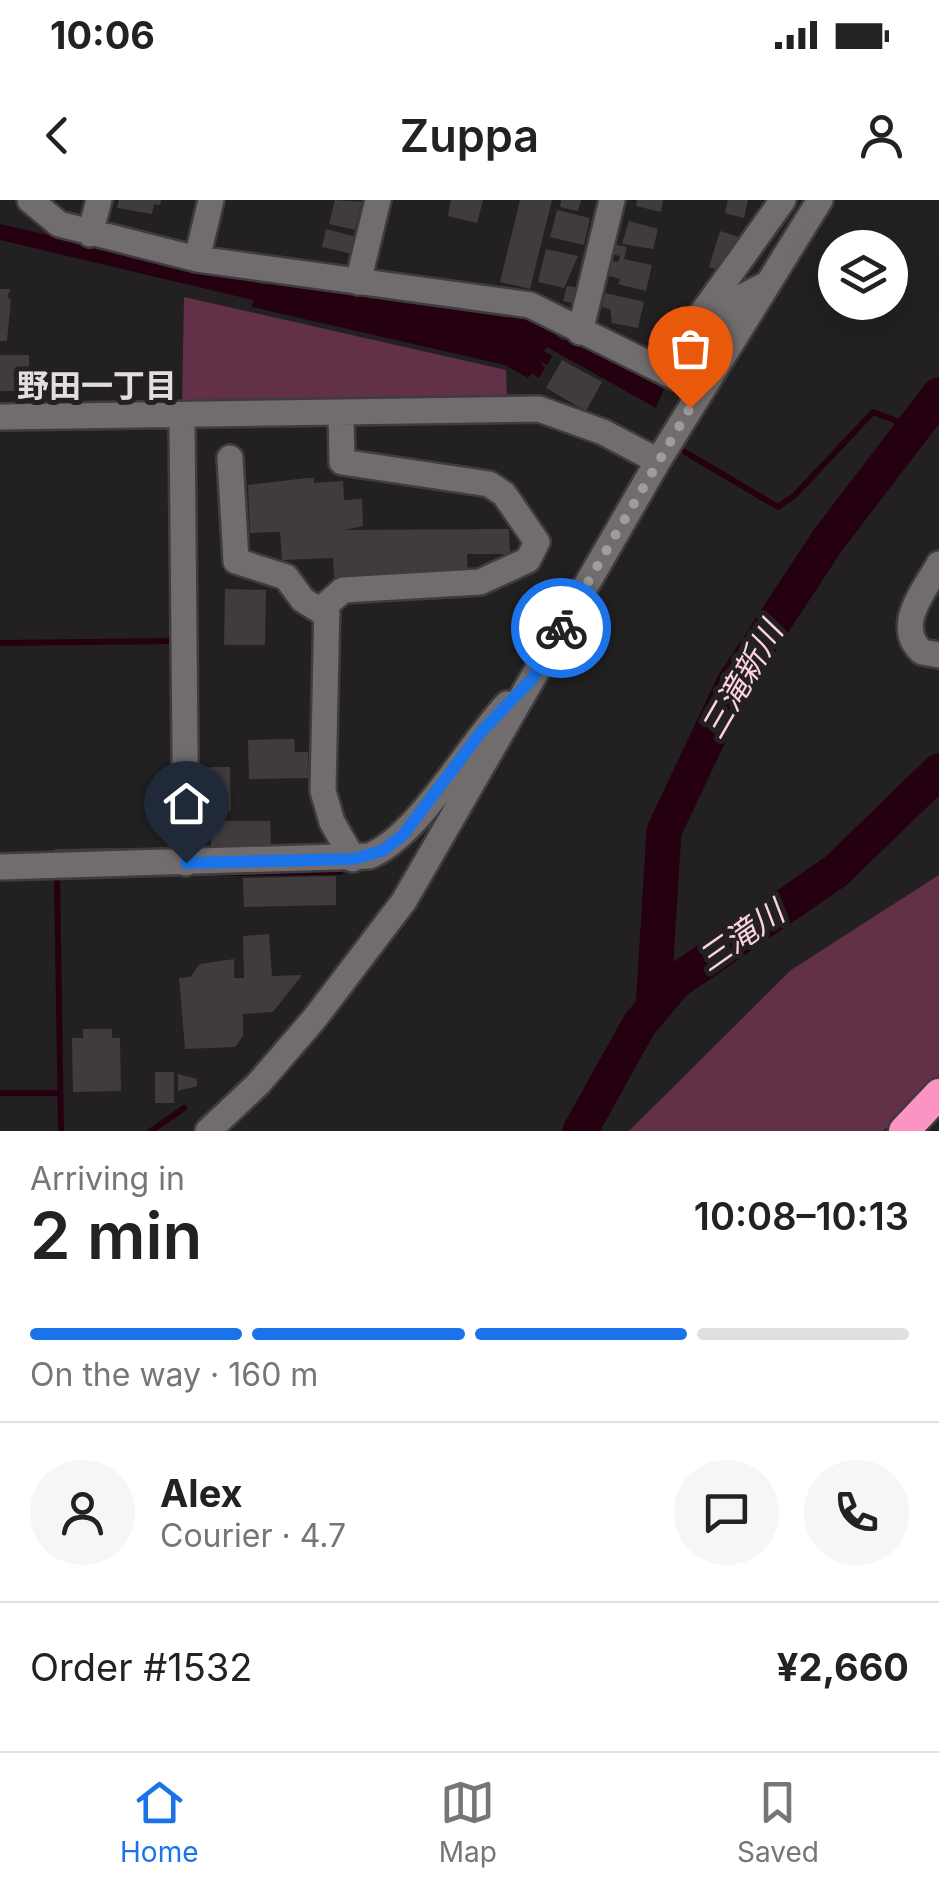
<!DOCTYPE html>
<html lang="en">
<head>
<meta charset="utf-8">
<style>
  :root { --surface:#fff; --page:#f6f6f6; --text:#222; --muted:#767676; --line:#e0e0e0; --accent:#1a73e8 }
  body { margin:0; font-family:Inter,"Noto Sans JP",sans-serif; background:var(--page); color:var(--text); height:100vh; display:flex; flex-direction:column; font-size:38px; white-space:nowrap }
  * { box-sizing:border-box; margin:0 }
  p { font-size:32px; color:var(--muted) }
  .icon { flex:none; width:55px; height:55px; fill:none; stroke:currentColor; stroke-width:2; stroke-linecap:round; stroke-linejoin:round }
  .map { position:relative; height:931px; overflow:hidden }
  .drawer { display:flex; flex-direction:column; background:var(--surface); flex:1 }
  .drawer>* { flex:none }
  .fabs { position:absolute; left:818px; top:30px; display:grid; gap:20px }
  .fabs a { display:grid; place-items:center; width:90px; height:90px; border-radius:50%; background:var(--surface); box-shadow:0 10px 40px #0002; font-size:50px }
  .pin { position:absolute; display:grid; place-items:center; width:85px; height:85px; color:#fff; margin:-102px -42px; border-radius:50% 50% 50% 0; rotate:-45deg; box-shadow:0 0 10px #0007 }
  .pin .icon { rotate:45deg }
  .courier { position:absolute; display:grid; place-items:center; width:100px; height:100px; margin:-50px; border:8px solid #1a73e8; border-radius:50%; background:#fff; color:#222; box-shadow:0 2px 12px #0007 }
  .summary em { font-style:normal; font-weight:600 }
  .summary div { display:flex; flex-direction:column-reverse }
  .summary { display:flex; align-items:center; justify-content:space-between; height:170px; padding:0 30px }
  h1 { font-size:65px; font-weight:600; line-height:75px }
  .bar { display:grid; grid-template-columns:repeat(4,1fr); gap:15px 10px; align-content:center; height:120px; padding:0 30px }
  .bar i { height:12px; border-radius:8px; background:var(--line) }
  .bar .selected { background:var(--accent) }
  .bar p { grid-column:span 4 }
  .line { display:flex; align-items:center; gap:25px; padding:0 30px; border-top:2px solid var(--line) }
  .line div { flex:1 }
  .round { display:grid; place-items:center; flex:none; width:105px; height:105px; border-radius:52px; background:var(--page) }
  .status { display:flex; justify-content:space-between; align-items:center; height:70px; padding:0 50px; background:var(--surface); direction:ltr }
  .status svg { height:28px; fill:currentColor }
  header { display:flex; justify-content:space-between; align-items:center; height:130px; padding:0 30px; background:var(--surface); font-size:45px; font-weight:600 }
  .dock { display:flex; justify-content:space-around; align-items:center; height:140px; border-top:2px solid var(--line); background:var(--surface); font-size:28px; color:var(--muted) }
  .dock a { display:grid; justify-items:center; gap:5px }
  .dock .selected { color:var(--accent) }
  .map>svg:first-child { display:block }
  .green { fill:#623047 }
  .water { fill:#240011 }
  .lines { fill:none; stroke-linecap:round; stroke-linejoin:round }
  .stream { stroke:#240011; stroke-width:6 }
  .river { stroke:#240011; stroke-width:35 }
  .building { fill:#403c3e }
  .minor-casing { stroke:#3f3c3e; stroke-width:30 }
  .highway-casing { stroke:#3f3c3e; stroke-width:35 }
  .minor { stroke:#716c6e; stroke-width:25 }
  .highway { stroke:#fb94c2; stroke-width:30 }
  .done { stroke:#9e9c9c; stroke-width:10; stroke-dasharray:0 18 }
  .route { stroke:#1a73e8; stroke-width:12 }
  .labels { text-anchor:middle; stroke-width:10; stroke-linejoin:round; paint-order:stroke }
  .neighbourhood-label { font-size:32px; font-weight:bold; fill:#e2dedf; stroke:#232021 }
  .water-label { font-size:32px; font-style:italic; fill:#fcd1e2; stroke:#232021 }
</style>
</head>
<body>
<div class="status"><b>10:06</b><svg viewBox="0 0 49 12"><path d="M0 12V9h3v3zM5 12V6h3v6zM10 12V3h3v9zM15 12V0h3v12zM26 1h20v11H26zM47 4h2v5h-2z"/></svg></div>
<header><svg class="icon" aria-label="back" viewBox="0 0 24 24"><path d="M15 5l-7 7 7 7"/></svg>Zuppa<svg class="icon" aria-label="person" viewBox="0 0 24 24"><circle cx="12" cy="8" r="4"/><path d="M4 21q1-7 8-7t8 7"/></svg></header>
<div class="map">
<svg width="939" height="931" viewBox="0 0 939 931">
  <rect width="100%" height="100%" fill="#232021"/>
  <path class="green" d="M 184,97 L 506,170 L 507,201 L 182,204 Z
    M 939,675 L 939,876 L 883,931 L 629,931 L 791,770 Z"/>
  <path class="water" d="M 0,24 L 266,85 L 269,78 L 524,111 L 558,131 L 556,136 L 564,141 L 567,137 L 664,189 L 656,208 L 547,147 L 544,151 L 552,156 L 547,165 L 539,161 L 545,168 L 539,178 L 532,173 L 528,178 L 505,165 L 252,107 L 253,100 L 0,40 Z"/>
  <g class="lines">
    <path class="stream" d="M 685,252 L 778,307 L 794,296 L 873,212 L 912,227
      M 0,443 L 176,441
      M 223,673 L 340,672
      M 57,676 L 61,931
      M 0,893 L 60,893
      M 151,931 L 184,908"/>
    <path class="river" d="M 653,808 L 664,631 L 734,483 L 828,340 L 939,195
      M 580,931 L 639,825 L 675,782 L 836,671 L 939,571"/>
  </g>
  <path class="building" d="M 119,0 L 161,0 L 160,5 L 154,4 L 152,14 L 117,8 Z
    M 335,0 L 362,2 L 355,30 L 329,24 Z
    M 451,0 L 483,0 L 477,23 L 448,16 Z
    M 520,0 L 552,0 L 530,89 L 500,82 Z
    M 561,0 L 581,0 L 578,11 L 560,7 Z
    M 637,0 L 663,0 L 661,12 L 636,6 Z
    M 728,0 L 748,0 L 744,18 L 725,13 Z
    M 557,10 L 590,18 L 584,45 L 550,37 Z
    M 629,21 L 658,29 L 653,49 L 622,44 Z
    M 326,29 L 357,37 L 353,54 L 322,47 Z
    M 720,31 L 739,37 L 731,64 L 720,61 L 717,69 L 709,67 Z
    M 613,44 L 627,47 L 624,59 L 652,65 L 646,91 L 618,84 L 620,79 L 609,76 L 612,61 L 618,62 L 620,56 L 610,54 Z
    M 546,49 L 578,56 L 564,88 L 538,82 Z
    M 567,86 L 580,88 L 576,104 L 563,101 Z
    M 0,89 L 11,89 L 7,96 L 11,100 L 7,141 L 0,141 Z
    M 605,93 L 644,102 L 638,128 L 612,123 L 610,109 L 602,107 Z
    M 0,155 L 29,155 L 29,191 L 0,191 Z
    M 562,160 L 602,182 L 586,211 L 546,188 Z
    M 307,278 L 314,278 L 314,283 L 343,281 L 344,300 L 362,299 L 363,326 L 345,330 L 509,329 L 510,354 L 467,354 L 468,372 L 408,375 L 334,377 L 333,358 L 282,360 L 280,332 L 250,333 L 248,285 Z
    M 225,389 L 266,390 L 265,445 L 224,445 Z
    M 294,539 L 295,552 L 308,552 L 309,578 L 249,579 L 248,540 Z
    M 210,567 L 230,567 L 231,611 L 211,612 Z
    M 211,621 L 270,621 L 271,646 L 211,647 Z
    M 118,648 L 118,654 L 55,655 L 55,649 Z
    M 336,676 L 336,705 L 244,707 L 243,678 Z
    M 269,734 L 272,776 L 302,775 L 273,812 L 243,814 L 243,836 L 235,847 L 185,849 L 179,778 L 190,777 L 200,764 L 234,759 L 234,778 L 244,778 L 243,736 Z
    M 83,829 L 112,829 L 112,838 L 120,838 L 121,891 L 73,892 L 72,838 L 83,838 Z
    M 155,872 L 174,872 L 174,903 L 155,903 Z
    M 178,874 L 197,879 L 197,886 L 178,891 Z"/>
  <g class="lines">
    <defs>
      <path id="minor" d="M 30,0 L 59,24 L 197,59 L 530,105 L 675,177 L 732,102 L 765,85
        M 90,34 L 99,0
        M 197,59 L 211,0
        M 358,82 L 378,0
        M 690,130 L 783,0
        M 580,132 L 612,0
        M 341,213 L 342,262 L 489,284 L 504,294 L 537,342 L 528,360 L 480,382 L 343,390 L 327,404 L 323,591 L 332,622 L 353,659
        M 182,215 L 186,663
        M 0,217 L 539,209 L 603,232 L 658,261
        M 230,258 L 236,361 L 286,377 L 303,400 L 327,415
        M 939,364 C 925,390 893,426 922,452 L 939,455
        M 0,667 L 369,656 C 418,637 468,545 507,504
        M 208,931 L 258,884 L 315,818 L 404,701 L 658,261 L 820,0"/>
      <path id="highway" d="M 904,931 L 939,894"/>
    </defs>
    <use href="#minor" class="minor-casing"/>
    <use href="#highway" class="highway-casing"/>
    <use href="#minor" class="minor"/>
    <use href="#highway" class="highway"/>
  </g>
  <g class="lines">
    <path class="done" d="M 561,428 L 690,208"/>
    <path class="route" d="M 186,663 L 353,659 L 382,651 L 403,635 L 481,532 L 532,479 L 561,428"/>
  </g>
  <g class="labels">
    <g class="neighbourhood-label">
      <text x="97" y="197">野田一丁目</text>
    </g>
    <g class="water-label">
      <text transform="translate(742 480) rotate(-60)" y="11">三滝新川</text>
      <text transform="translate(741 736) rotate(-35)" y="11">三滝川</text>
    </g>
  </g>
</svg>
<div class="fabs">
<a><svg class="icon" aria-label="layers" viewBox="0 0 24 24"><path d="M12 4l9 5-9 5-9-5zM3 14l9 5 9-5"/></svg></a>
</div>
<div class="pin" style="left:690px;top:208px;background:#ea580c"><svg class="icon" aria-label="bag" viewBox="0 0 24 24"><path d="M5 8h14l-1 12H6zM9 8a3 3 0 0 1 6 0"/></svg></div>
<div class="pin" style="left:186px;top:663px;background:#1f2937"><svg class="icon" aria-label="home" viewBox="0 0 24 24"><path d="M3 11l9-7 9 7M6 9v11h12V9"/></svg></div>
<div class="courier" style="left:561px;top:428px"><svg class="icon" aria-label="bike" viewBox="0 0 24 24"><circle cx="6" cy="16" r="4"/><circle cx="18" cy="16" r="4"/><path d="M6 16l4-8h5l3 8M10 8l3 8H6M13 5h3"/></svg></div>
</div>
<section class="drawer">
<div class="summary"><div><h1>2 min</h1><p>Arriving in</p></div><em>10:08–10:13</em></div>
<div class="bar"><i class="selected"></i><i class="selected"></i><i class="selected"></i><i></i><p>On the way · 160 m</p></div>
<div class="line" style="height:180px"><a class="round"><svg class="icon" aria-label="person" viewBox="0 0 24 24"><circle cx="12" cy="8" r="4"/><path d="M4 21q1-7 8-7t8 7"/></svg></a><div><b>Alex</b><p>Courier · 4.7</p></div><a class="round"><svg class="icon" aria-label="chat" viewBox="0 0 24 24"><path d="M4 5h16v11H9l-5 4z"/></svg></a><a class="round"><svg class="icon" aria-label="phone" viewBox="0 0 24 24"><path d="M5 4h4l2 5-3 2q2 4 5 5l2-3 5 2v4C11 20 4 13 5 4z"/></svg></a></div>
<div class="line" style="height:130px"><div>Order #1532</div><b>¥2,660</b></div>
</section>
<nav class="dock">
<a class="selected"><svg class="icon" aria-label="home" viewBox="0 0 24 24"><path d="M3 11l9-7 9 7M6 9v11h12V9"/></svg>Home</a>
<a><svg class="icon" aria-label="map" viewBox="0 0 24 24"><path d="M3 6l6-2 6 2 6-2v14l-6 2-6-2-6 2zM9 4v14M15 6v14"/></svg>Map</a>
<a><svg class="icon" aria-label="saved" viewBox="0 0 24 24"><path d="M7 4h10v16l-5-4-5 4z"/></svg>Saved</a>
</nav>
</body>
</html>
